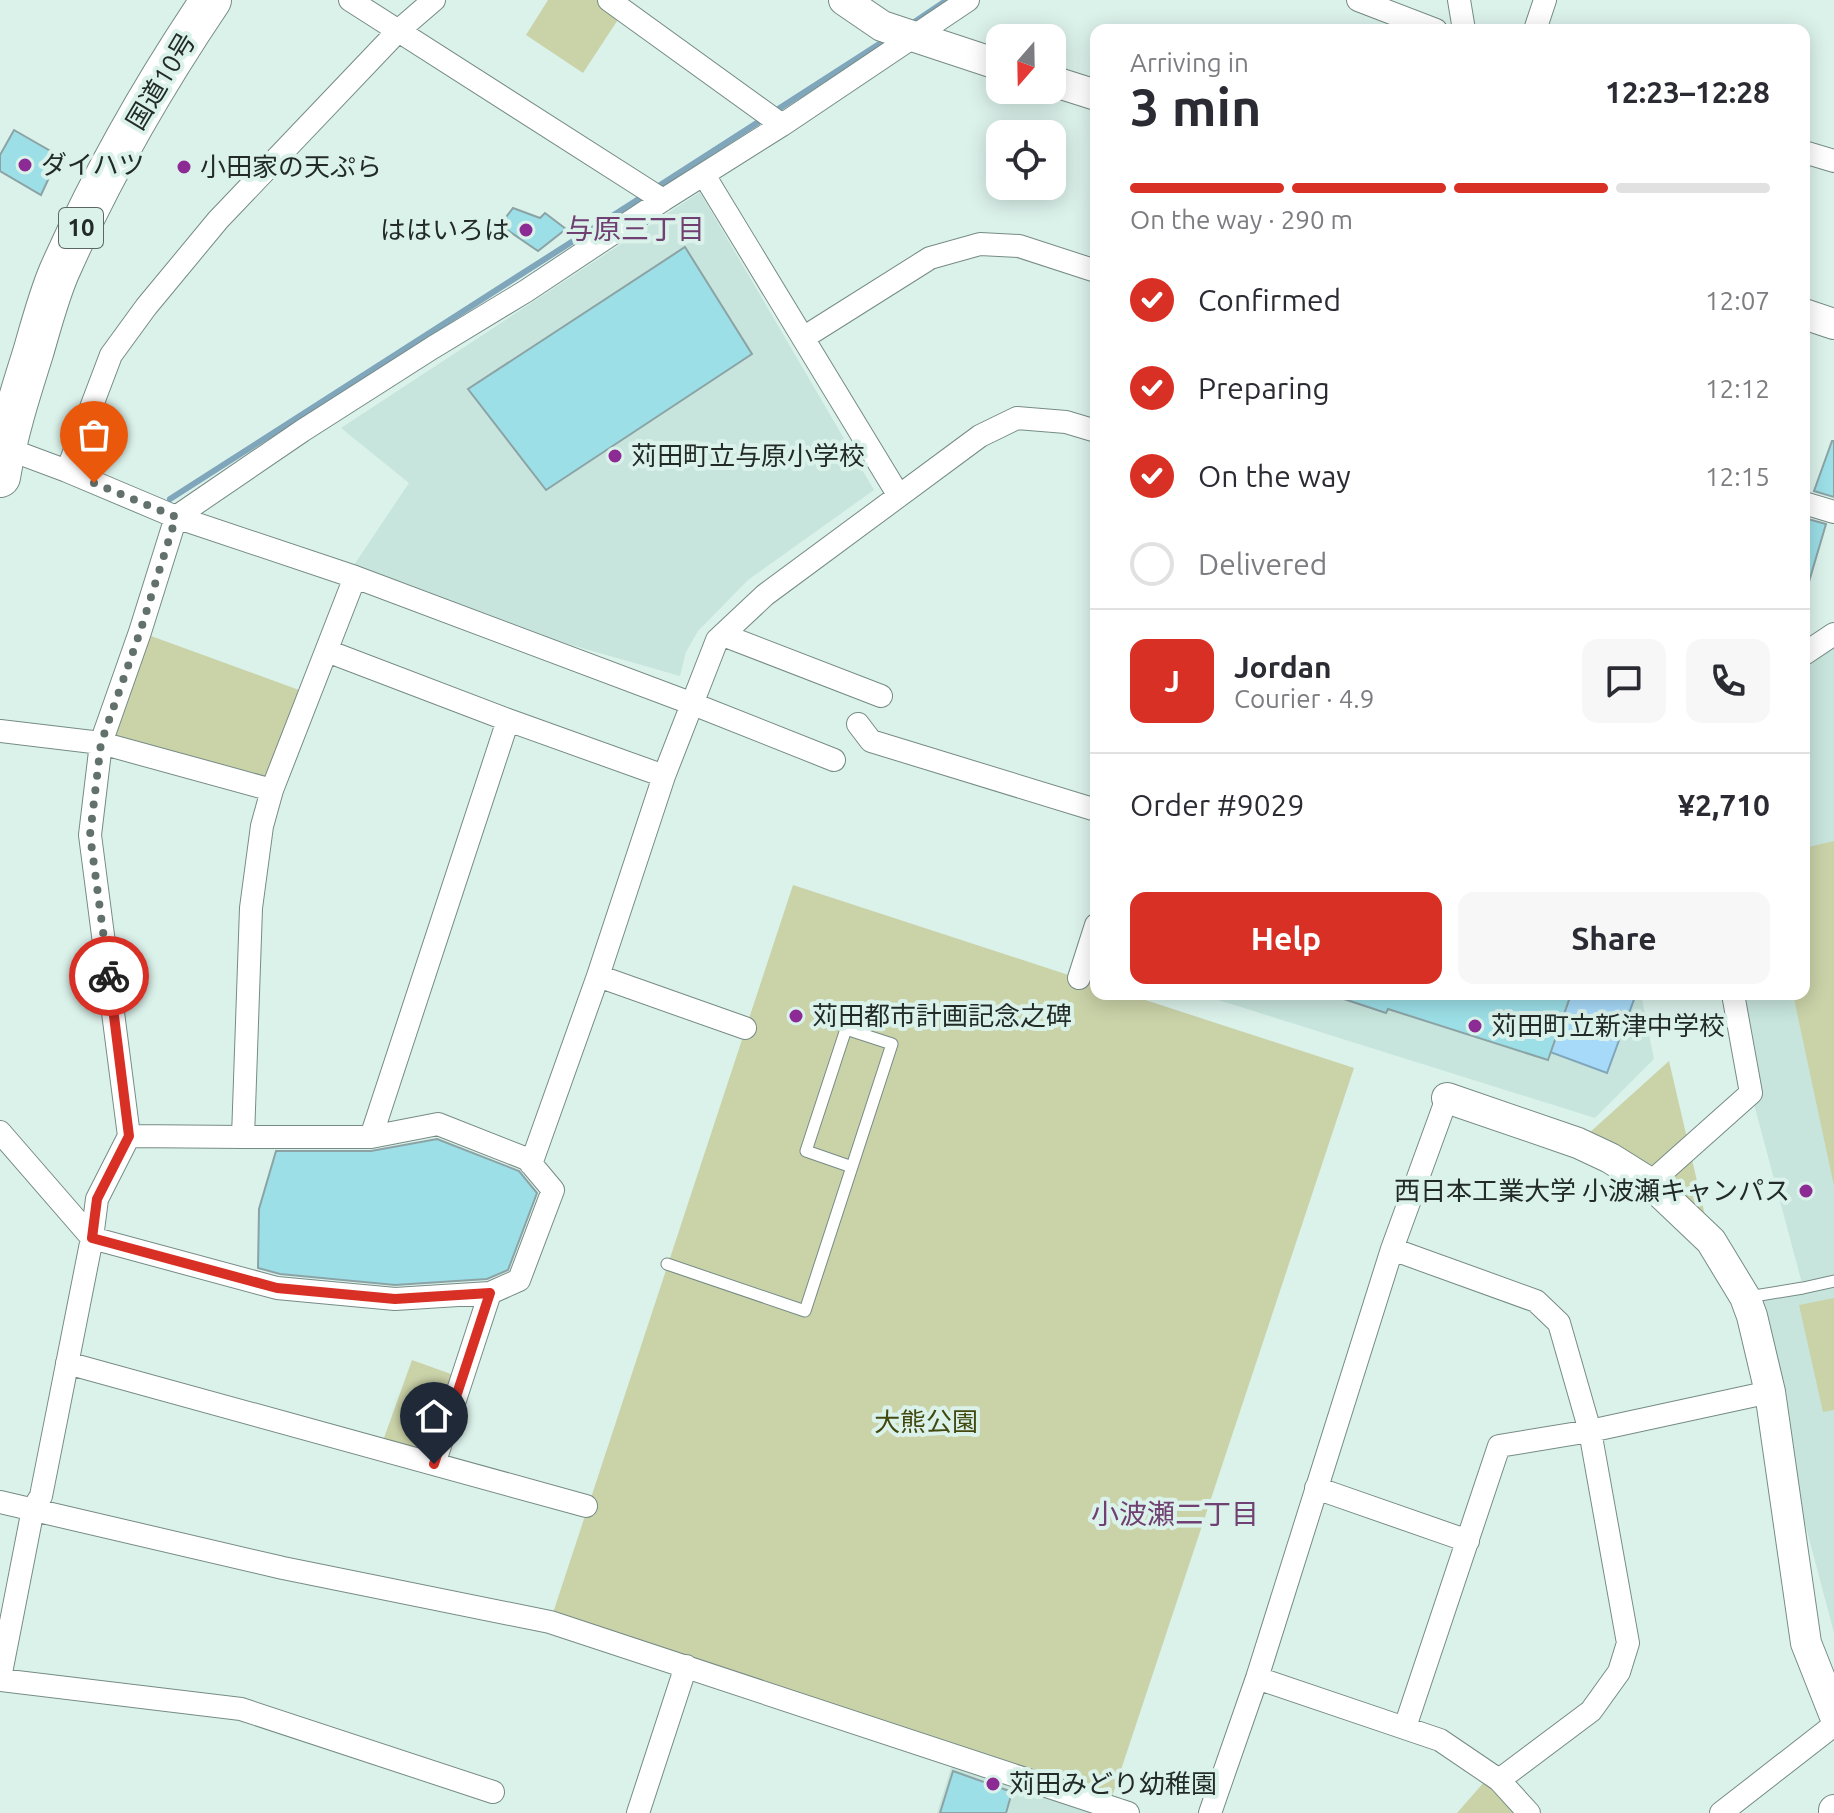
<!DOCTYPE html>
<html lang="en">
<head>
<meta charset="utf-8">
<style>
  :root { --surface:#fff; --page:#f7f7f7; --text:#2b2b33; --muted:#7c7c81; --line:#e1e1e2; --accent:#d93025 }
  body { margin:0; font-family:Ubuntu,"Noto Sans JP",sans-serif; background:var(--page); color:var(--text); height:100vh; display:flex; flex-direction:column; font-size:30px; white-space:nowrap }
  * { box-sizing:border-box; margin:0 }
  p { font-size:26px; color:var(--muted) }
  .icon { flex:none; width:44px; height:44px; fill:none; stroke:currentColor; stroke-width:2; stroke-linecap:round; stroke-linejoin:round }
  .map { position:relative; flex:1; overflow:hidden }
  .details { position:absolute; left:1090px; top:24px; width:720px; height:976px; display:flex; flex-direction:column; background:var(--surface); border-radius:16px; box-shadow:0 4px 20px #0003 }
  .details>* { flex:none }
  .needle { width:52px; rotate:200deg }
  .buttons { position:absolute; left:986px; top:24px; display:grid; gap:16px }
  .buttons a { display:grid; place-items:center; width:80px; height:80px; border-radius:16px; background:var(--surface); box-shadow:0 4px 20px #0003; font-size:40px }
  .pin { position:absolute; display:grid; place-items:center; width:68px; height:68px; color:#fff; margin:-82px -34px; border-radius:50% 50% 50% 0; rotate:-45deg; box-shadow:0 0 8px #0007 }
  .pin .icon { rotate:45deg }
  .courier { position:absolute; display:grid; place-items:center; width:80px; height:80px; margin:-40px; border:6px solid #d93025; border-radius:50%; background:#fff; color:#222; box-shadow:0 2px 10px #0007 }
  .summary em { font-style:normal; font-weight:700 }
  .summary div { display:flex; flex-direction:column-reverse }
  .summary { display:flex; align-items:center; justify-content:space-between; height:136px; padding:0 40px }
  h1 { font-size:52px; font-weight:700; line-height:60px }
  .bar { display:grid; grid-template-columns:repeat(4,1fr); gap:12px 8px; align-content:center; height:96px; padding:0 40px }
  .bar i { height:10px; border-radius:6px; background:var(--line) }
  .bar .on { background:var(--accent) }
  .bar p { grid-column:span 4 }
  .line { display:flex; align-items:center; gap:20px; padding:0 40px; border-top:2px solid var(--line) }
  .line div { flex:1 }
  .round { display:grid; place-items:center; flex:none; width:84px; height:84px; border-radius:16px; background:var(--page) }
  ol { padding:0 40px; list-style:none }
  li { display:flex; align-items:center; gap:24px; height:88px }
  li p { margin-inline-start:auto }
  li .icon { padding:8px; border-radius:50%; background:var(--accent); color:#fff; stroke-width:4 }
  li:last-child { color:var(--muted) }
  li i { width:44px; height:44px; border:4px solid var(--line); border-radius:50% }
  .primary-button { display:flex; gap:16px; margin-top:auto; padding:16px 40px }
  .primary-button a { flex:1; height:92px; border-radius:16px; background:var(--accent); color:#fff; font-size:32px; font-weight:700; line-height:92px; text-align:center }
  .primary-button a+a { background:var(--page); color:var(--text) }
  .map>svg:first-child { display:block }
  .built { fill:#c7e5dc }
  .green { fill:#cad2a8 }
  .water { fill:#a7daf9; stroke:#7fa6bb; stroke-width:2 }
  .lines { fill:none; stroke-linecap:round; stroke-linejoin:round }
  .stream { stroke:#7fa6bb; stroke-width:6 }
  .building { fill:#9cdfe7; stroke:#8ca3a5; stroke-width:2 }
  .lane-casing { stroke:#768b85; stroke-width:13 }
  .street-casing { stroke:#768b85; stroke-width:24 }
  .secondary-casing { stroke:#768b85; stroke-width:32 }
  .highway-casing { stroke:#768b85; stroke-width:42 }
  .lane { stroke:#fff; stroke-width:11 }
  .street { stroke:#fff; stroke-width:22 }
  .secondary { stroke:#fff; stroke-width:30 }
  .highway { stroke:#fff; stroke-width:40 }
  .done { stroke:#63716d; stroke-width:8; stroke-dasharray:0 14.4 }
  .route { stroke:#d93025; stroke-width:10 }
  .poi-dot { fill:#8c2b93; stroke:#dbf2eb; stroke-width:3 }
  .labels { text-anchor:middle; stroke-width:8; stroke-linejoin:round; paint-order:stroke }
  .shield { fill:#dbf2eb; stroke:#5a6763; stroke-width:2 }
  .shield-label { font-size:24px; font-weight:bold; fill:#232b29 }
  .street-label { font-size:26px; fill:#232b29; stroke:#dbf2eb }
  .poi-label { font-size:26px; fill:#232b29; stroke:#dbf2eb; text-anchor:start }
  .park-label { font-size:26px; fill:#42490f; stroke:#dbf2eb }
  .neighbourhood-label { font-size:28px; fill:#704073; stroke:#dbf2eb }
</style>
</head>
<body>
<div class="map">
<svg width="1834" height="1813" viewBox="0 0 1834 1813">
  <rect width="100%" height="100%" fill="#dbf2eb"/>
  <path class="built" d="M 700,192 L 874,490 L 748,580 L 698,631 L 686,652 L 680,676 L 526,632 L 354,565 L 409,483 L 341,428 Z
    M 1834,634 L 1834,1633 L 1745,1297 L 1803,1287 L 1751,1093 L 1733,994 L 1804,994 L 1804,654 Z
    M 1199,994 L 1641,994 L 1654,1059 L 1595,1118 Z
    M 955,1755 L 1107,1813 L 937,1813 Z"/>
  <path class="green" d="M 548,0 L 598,0 L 621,15 L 583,73 L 526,35 Z
    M 140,632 L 310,694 L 272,790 L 101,743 Z
    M 1834,841 L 1834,1186 L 1793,994 L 1804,994 L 1804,848 Z
    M 793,885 L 1096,984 L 1096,994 L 1127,994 L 1354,1068 L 1109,1806 L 550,1622 Z
    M 1669,1061 L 1711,1241 L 1578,1143 Z
    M 1834,1298 L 1834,1410 L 1823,1412 L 1799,1305 Z
    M 412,1360 L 462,1378 L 434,1464 L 380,1449 Z
    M 1485,1781 L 1514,1813 L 1457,1813 Z"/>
  <path class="water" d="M 1571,994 L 1636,994 L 1607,1073 L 1550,1052 Z"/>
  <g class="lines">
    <path class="stream" d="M 910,25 L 947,0
      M 772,113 L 887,39
      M 654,189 L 763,119
      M 170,499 L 645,195"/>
  </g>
  <path class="building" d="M 14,130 L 59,156 L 41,195 L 0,171 L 0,155 Z
    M 513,208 L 540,218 L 545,213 L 566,229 L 538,251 L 500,225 Z
    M 685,247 L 752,354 L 546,490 L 468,389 Z
    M 1832,441 L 1834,441 L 1834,497 L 1814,491 Z
    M 1804,518 L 1826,524 L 1808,585 L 1804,584 Z
    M 1339,994 L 1571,994 L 1548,1060 L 1388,1009 L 1386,1013 L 1338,997 Z
    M 437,1139 L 519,1171 L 537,1193 L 508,1270 L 487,1279 L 395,1285 L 280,1274 L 258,1268 L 259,1209 L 276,1151 L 371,1151 Z
    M 953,1771 L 1012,1792 L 1006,1813 L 940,1813 Z"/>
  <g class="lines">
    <defs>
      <path id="lane" d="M 667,1264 L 805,1311 L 892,1044 L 846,1029 L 806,1151 L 852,1167
        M 1748,1297 L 1803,1288 L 1834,1281"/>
      <path id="street" d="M 350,0 L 663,200
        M 609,0 L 782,125
        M 1358,0 L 1436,30
        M 1459,0 L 1464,30
        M 1535,30 L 1545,0
        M 1804,152 L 1834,161
        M 704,175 L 899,496
        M 803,338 L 930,258 L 980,244 L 1019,246 L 1096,271
        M 0,446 L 67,471 L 176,517 L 355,577 L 693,704 L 834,760
        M 67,471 L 111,355 L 146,307 L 218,220 L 398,31 L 434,0
        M 1804,503 L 1834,512
        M 723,635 L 881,696
        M 327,651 L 508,720 L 664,776
        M 1804,654 L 1834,634
        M 858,724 L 871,741 L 1096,810
        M 0,731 L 101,743 L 272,790
        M 598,976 L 745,1028
        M 1079,978 L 1096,925
        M 0,1132 L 92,1238 L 277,1288 L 395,1299 L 490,1293
        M 129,1136 L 243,1137 L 251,908 L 262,826 L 272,790 L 355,577
        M 243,1137 L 371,1137 L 438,1124 L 527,1159 L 553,1190 L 519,1280 L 490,1293 L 434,1464
        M 371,1137 L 508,720
        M 531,1164 L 598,976 L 664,776 L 717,640 L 765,595 L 980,436 L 1017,418 L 1066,422 L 1096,431
        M 1650,1183 L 1751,1093 L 1733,994
        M 1392,1249 L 1536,1301 L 1559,1323 L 1590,1431 L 1628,1643 L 1619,1672 L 1591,1711 L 1499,1780
        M 67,1363 L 586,1506
        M 1316,1488 L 1468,1541
        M 0,1502 L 283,1568 L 550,1622 L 1128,1813
        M 0,1678 L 33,1509 L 41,1496 L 92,1238 L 97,1199 L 129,1136 L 90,835 L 101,743 L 140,632 L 176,517 L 302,431 L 432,348 L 526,291 L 663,200 L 782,125 L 968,0
        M 1257,1678 L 1440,1740 L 1499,1780 L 1529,1813
        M 0,1680 L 241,1709 L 493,1792
        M 1405,1727 L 1499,1446 L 1590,1431 L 1770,1392
        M 638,1813 L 686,1666
        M 1210,1813 L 1257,1678 L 1392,1249 L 1447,1098
        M 1721,1813 L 1834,1725"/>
      <path id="secondary" d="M 844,0 L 882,26 L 1000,65
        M 1052,81 L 1096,95
        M 1804,314 L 1834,324
        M 1447,1098 L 1578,1143 L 1610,1158 L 1650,1183 L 1711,1241 L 1745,1297 L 1752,1316 L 1770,1392 L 1806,1643 L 1834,1714
        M 1834,1813 L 1834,1810"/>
      <path id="highway" d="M 0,477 C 7,435 20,394 33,353 C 41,326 48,298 59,272 C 101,177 153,86 211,0"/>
    </defs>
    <use href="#lane" class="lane-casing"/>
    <use href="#street" class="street-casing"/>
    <use href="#secondary" class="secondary-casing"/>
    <use href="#highway" class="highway-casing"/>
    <use href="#lane" class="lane"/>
    <use href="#street" class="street"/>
    <use href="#secondary" class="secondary"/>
    <use href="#highway" class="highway"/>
  </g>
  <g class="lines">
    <path class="done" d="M 94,483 L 176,517 L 140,632 L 101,743 L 90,835 L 109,976"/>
    <path class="route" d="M 109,976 L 129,1136 L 97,1199 L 92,1238 L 277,1288 L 395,1299 L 490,1293 L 434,1464"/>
  </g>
  <g class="poi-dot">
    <circle cx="25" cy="165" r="8"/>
    <circle cx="184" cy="167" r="8"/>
    <circle cx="526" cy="230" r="8"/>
    <circle cx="615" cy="456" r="8"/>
    <circle cx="796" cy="1016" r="8"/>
    <circle cx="1475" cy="1026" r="8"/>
    <circle cx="1806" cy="1191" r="8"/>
    <circle cx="993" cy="1784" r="8"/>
  </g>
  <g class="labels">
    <rect class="shield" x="59" y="208" width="44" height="40" rx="6"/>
    <g class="shield-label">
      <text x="81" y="236">10</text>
    </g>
    <g class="street-label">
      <text transform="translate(161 81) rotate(-59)" y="9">国道10号</text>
    </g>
    <g class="poi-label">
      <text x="41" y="174">ダイハツ</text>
      <text x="200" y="176">小田家の天ぷら</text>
      <text x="510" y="239" text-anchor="end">ははいろは</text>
      <text x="631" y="465">苅田町立与原小学校</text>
      <text x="812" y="1025">苅田都市計画記念之碑</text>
      <text x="1491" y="1035">苅田町立新津中学校</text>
      <text x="1790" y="1200" text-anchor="end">西日本工業大学 小波瀬キャンパス</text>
      <text x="1009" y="1793">苅田みどり幼稚園</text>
    </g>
    <g class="park-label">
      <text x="926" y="1431">大熊公園</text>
    </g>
    <g class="neighbourhood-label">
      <text x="635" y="239">与原三丁目</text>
      <text x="1175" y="1524">小波瀬二丁目</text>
    </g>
  </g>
</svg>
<div class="buttons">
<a><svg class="needle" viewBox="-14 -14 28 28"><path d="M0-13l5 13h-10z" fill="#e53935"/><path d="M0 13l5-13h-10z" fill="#7c7c81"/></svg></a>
<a><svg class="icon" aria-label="locate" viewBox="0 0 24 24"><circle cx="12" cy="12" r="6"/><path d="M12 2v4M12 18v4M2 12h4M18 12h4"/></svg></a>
</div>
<div class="pin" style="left:94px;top:483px;background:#ea580c"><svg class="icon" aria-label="bag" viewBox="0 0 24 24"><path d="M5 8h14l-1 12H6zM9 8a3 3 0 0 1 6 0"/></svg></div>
<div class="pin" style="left:434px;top:1464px;background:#1f2937"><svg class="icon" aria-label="home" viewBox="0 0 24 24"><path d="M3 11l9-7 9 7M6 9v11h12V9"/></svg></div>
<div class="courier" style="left:109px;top:976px"><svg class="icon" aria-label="bike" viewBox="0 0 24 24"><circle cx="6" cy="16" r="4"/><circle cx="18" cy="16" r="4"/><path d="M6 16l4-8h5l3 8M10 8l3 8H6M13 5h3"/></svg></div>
<section class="details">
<div class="summary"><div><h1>3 min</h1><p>Arriving in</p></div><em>12:23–12:28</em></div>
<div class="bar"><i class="on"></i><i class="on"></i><i class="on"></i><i></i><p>On the way · 290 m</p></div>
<ol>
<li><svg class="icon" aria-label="check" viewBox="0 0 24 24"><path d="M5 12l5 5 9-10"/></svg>Confirmed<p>12:07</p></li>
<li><svg class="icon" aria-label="check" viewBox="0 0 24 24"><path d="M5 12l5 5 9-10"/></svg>Preparing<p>12:12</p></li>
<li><svg class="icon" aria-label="check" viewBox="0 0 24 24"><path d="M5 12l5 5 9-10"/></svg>On the way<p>12:15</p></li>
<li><i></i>Delivered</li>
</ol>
<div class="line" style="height:144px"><b class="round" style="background:var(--accent);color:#fff">J</b><div><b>Jordan</b><p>Courier · 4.9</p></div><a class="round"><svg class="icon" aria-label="chat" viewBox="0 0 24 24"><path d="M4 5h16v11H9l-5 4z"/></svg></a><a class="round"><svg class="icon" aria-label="phone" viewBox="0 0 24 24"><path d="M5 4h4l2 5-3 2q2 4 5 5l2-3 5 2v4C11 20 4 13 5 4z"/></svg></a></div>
<div class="line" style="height:104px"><div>Order #9029</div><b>¥2,710</b></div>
<div class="primary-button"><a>Help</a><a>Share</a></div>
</section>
</div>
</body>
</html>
